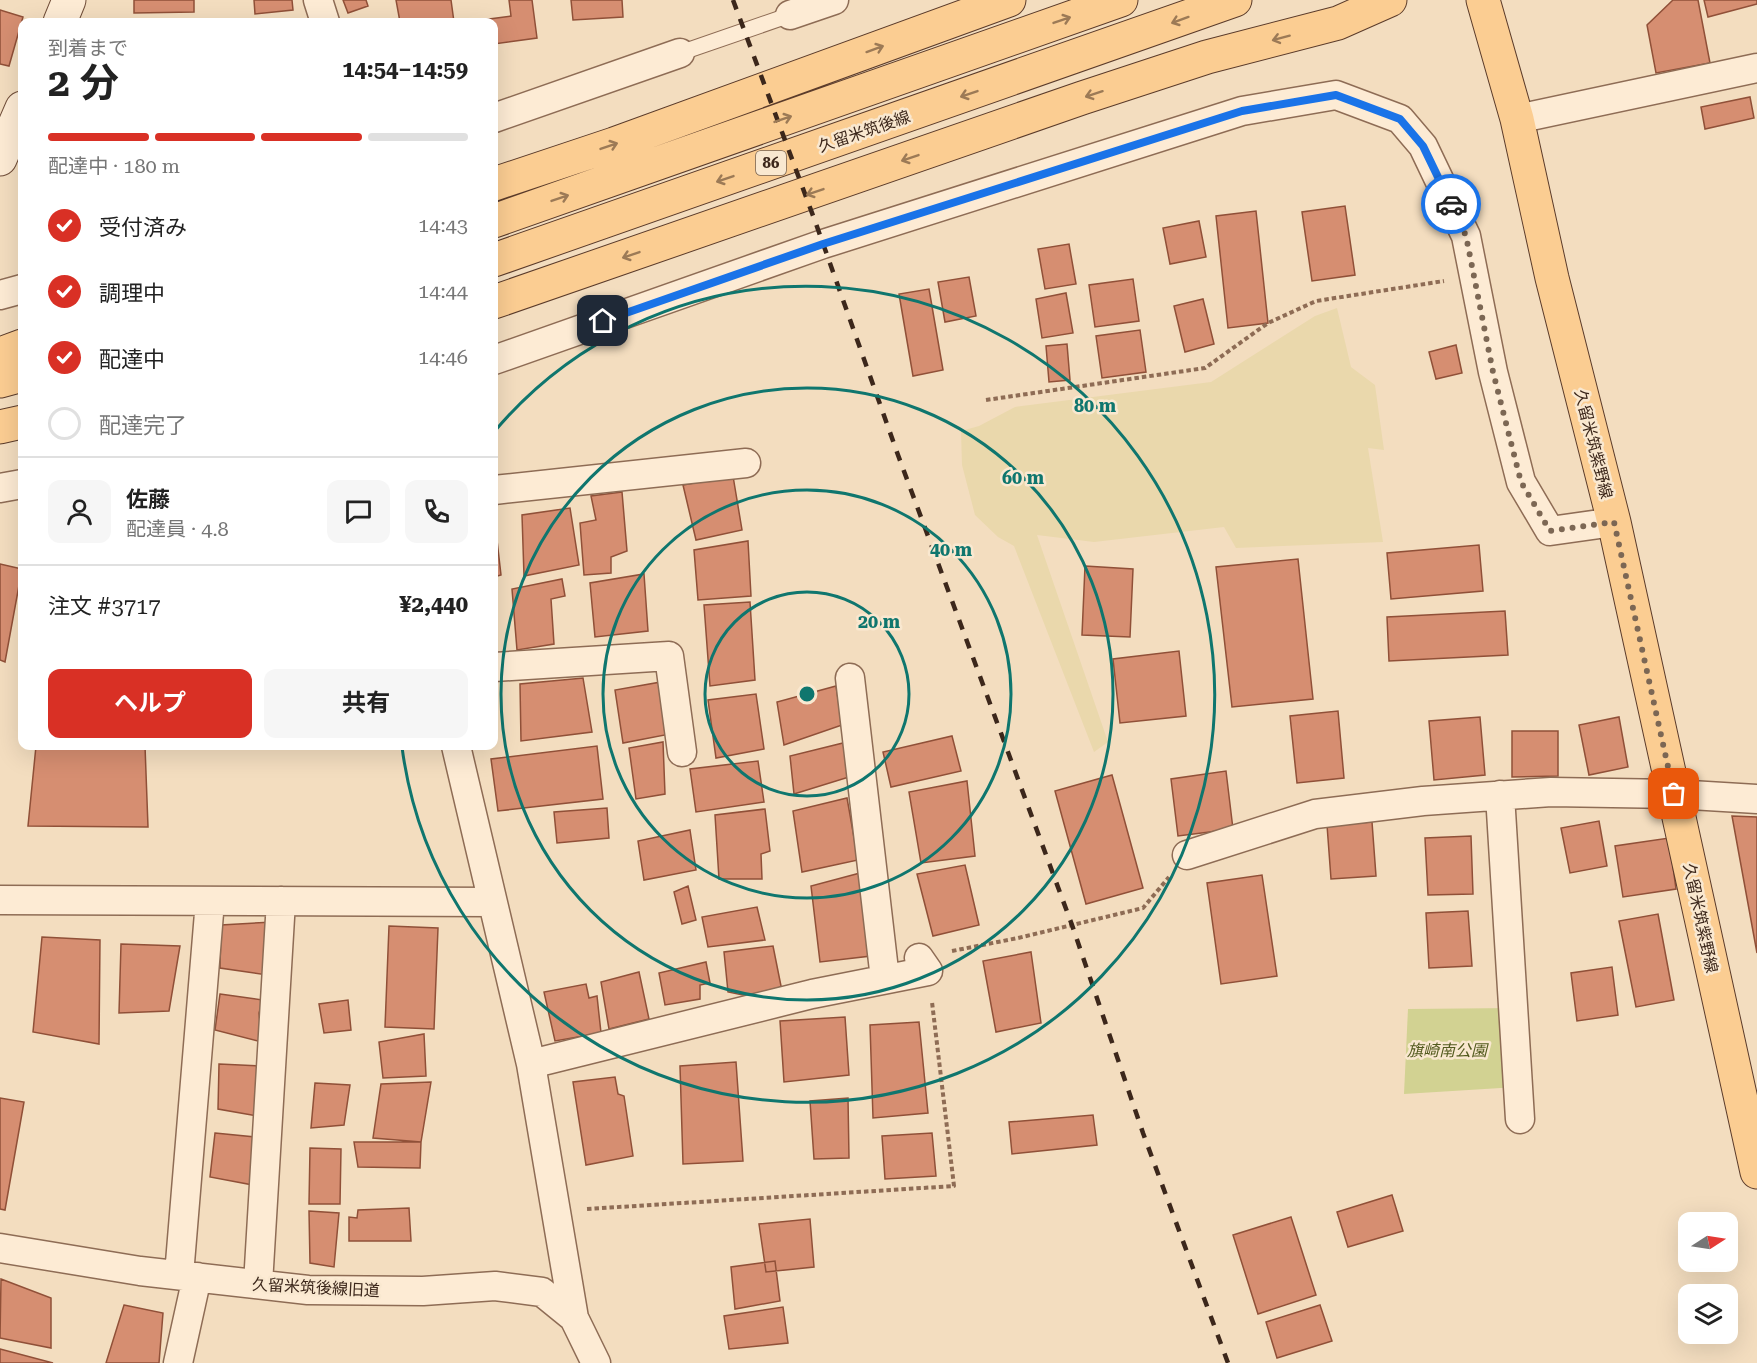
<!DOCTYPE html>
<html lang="ja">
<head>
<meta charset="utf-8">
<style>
  :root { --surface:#fff; --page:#f6f6f6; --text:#222; --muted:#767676; --line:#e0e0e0; --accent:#d93025 }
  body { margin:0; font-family:"Roboto Serif","Noto Sans JP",serif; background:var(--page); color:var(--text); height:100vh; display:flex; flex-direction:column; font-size:22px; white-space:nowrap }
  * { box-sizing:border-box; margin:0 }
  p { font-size:20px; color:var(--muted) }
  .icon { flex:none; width:33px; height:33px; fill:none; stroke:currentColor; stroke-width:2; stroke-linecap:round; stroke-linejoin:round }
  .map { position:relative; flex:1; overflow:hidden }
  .side { position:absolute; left:18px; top:18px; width:480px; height:732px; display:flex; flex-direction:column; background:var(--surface); border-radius:12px; box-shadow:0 6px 24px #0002 }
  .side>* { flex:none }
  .needle { width:39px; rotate:78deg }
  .tools { position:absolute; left:1678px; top:1212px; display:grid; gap:12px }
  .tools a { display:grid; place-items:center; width:60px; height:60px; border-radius:12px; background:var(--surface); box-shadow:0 6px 24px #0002; font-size:30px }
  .pin { position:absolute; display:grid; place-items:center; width:51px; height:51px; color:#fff; margin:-26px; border-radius:12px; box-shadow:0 3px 9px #0006 }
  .courier { position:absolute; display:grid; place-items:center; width:60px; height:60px; margin:-30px; border:4px solid #1a73e8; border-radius:50%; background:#fff; color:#222; box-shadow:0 2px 8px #0007 }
  .overview em { font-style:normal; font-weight:700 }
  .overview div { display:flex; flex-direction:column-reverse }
  .overview { display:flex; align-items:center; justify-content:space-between; height:102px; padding:0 30px }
  h1 { font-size:39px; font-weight:700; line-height:45px }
  .bar { display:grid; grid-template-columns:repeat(4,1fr); gap:9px 6px; align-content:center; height:72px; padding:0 30px }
  .bar i { height:8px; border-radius:4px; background:var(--line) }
  .bar .active { background:var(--accent) }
  .bar p { grid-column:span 4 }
  .line { display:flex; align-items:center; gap:15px; padding:0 30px; border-top:2px solid var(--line) }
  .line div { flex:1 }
  .round { display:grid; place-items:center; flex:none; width:63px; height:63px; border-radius:12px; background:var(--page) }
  ol { padding:0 30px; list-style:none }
  li { display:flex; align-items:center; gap:18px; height:66px }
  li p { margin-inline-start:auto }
  li .icon { padding:6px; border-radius:50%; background:var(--accent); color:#fff; stroke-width:4 }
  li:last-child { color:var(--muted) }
  li i { width:33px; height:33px; border:3px solid var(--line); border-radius:50% }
  .button { display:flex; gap:12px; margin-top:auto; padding:12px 30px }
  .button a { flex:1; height:69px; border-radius:12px; background:var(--accent); color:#fff; font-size:24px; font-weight:700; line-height:69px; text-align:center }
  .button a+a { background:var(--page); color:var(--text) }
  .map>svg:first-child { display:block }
  .farmland { fill:#ead8ac }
  .green { fill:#d2d292 }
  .building { fill:#d68e71; stroke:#905038; stroke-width:1.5 }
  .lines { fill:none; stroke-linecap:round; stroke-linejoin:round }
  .lane-casing { stroke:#8e6c55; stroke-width:17 }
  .street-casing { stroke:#8e6c55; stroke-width:31 }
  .secondary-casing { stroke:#704d38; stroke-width:35 }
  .primary-casing { stroke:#5b3b2a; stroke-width:35 }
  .path { stroke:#8e6c55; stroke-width:4; stroke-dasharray:4.5 3; stroke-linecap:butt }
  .lane { stroke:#fdebd4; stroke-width:15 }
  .street { stroke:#fdebd4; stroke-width:28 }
  .secondary { stroke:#fdebd4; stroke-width:33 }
  .primary { stroke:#fbcd92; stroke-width:33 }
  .rail { stroke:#3c271b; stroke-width:4.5; stroke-dasharray:10 10; stroke-linecap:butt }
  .oneway { stroke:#9c7a56 }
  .done { stroke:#7c6754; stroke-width:6; stroke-dasharray:0 10.8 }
  .route { stroke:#1a73e8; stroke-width:8 }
  .ring { fill:none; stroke:#0f766e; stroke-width:3 }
  .labels { text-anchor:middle; stroke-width:5; stroke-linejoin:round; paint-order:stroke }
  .shield { fill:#f9e8d0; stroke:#756151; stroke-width:1.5 }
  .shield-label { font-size:15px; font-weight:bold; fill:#3c271b }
  .street-label { font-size:16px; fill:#3c271b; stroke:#f9e8d0 }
  .park-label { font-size:16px; font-style:italic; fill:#535b1f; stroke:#f9e8d0 }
  .centre { fill:#0f766e; stroke:#f9e8d0; stroke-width:3 }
  .ring-label { font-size:18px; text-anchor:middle; font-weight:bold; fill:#0f766e; stroke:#f9e8d0; stroke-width:5; stroke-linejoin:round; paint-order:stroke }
</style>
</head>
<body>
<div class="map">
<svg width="1757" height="1363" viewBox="0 0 1757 1363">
  <rect width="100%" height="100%" fill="#f3ddbf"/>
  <path class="farmland" d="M 1337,308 L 1351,367 L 1375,385 L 1384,450 L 1368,448 L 1383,542 L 1236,548 L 1224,527 L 1094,542 L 1037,535 L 1108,742 L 1094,752 L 1014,546 L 998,537 L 975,515 L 962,465 L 961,431 L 979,426 L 1015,407 L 1211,382 L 1315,316 Z"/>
  <path class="green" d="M 1513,1008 L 1517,1087 L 1404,1094 L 1408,1009 Z"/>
  <path class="building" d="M 134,0 L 194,0 L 194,12 L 134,13 Z
    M 254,0 L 292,0 L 293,10 L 255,14 Z
    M 343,0 L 366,0 L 368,6 L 348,13 Z
    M 396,0 L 451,0 L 454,22 L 400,22 Z
    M 509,0 L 532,0 L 537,38 L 494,44 L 494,22 L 482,22 L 482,20 L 511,16 Z
    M 571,0 L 622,0 L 623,17 L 573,20 Z
    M 1673,0 L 1698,0 L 1710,63 L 1656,73 L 1647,25 Z
    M 1704,0 L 1757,0 L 1757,4 L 1708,17 Z
    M 0,10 L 23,17 L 9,66 L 0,64 Z
    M 1750,97 L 1754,118 L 1705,129 L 1701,107 Z
    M 1345,206 L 1355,275 L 1312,281 L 1302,212 Z
    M 1256,211 L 1268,323 L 1228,328 L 1216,216 Z
    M 1199,221 L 1206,257 L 1170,264 L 1163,228 Z
    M 1069,244 L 1076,284 L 1045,289 L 1038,249 Z
    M 969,277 L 976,316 L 945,322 L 938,282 Z
    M 1133,279 L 1139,321 L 1095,327 L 1089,285 Z
    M 929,289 L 943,370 L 913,376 L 899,294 Z
    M 1066,293 L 1073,333 L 1042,338 L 1036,299 Z
    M 1203,299 L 1214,344 L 1185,352 L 1174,306 Z
    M 1140,330 L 1146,372 L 1102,378 L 1096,336 Z
    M 1067,344 L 1070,380 L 1049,382 L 1046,346 Z
    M 1456,345 L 1462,373 L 1436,379 L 1429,352 Z
    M 733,476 L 742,530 L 696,540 L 683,485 Z
    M 622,492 L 627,551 L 611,557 L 611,573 L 584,575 L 580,523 L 596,520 L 591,496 Z
    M 570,508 L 579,565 L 524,576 L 522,515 Z
    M 494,514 L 501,575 L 494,577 Z
    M 748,541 L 751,596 L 698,600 L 694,550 Z
    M 1479,545 L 1483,591 L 1391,599 L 1387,553 Z
    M 1298,559 L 1313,699 L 1232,707 L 1216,567 Z
    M 0,564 L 22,569 L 5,662 L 0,660 Z
    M 1085,566 L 1133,569 L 1130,637 L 1082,635 Z
    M 644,574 L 648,631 L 595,637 L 590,583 Z
    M 562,579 L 565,596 L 551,599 L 554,644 L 517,650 L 512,589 Z
    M 750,602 L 755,680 L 710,686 L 704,605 Z
    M 1505,611 L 1508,655 L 1389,661 L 1387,617 Z
    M 1179,651 L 1186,716 L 1120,723 L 1113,659 Z
    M 583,678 L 592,732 L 521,741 L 520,684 Z
    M 661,682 L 665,735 L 623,743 L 615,690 Z
    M 836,686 L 842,725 L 784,745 L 777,702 Z
    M 756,694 L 764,749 L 716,758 L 708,700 Z
    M 1338,711 L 1344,778 L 1297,783 L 1290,716 Z
    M 1480,717 L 1485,775 L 1434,780 L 1429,721 Z
    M 1619,717 L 1628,767 L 1589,775 L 1579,725 Z
    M 1512,731 L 1558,731 L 1558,776 L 1512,777 Z
    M 952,736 L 961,771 L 891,787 L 883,752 Z
    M 663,742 L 665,794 L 636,799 L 629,748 Z
    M 843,743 L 849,777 L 794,794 L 790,756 Z
    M 36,746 L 145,746 L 148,827 L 28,826 Z
    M 597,746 L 603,799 L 498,811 L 491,759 Z
    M 758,761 L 764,802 L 696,812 L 690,769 Z
    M 1226,771 L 1233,829 L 1178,836 L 1171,779 Z
    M 1112,775 L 1143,888 L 1086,904 L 1055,791 Z
    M 967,781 L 975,856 L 921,863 L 909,792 Z
    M 847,798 L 858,860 L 802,872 L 793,811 Z
    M 607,808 L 609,838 L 557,843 L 554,812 Z
    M 765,809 L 770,851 L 761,854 L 762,879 L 719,879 L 715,815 Z
    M 1732,816 L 1757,817 L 1757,953 Z
    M 1599,821 L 1607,866 L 1570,873 L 1561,828 Z
    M 1372,822 L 1376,876 L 1331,879 L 1327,825 Z
    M 690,830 L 696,870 L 644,880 L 638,841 Z
    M 1471,836 L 1473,894 L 1428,895 L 1425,838 Z
    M 1669,838 L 1676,889 L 1623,897 L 1615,846 Z
    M 965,865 L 979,925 L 933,936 L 917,874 Z
    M 860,873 L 871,956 L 820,962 L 811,886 Z
    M 1262,875 L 1277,976 L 1221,984 L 1207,883 Z
    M 688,886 L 696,920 L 682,924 L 674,892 Z
    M 757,907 L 765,940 L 708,947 L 702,917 Z
    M 1468,911 L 1472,966 L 1429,968 L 1426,913 Z
    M 1658,914 L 1674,1000 L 1636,1007 L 1619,921 Z
    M 273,922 L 267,975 L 220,968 L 221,925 Z
    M 389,926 L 438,928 L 434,1029 L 385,1027 Z
    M 42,937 L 100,940 L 99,1044 L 33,1032 Z
    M 121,944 L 180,946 L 169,1011 L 119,1013 Z
    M 773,946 L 781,986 L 762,999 L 728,992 L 724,952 Z
    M 1031,952 L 1041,1023 L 996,1032 L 983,961 Z
    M 706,962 L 710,983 L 700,985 L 700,999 L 665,1005 L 659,973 Z
    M 1612,967 L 1618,1015 L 1577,1021 L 1571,973 Z
    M 639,972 L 649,1019 L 609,1029 L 601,982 Z
    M 586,984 L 589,998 L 597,996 L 601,1033 L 555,1041 L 544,992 Z
    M 220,994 L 263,1000 L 259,1013 L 262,1042 L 215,1030 Z
    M 348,1000 L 351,1030 L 324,1033 L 319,1004 Z
    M 845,1017 L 849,1075 L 784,1082 L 780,1021 Z
    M 919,1022 L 928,1113 L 873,1118 L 870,1025 Z
    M 424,1034 L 426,1076 L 383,1078 L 379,1042 Z
    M 736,1062 L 743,1161 L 683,1164 L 680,1066 Z
    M 219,1064 L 261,1066 L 258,1116 L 218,1109 Z
    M 615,1077 L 618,1094 L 624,1096 L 633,1156 L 586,1165 L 573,1082 Z
    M 431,1082 L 421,1142 L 373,1138 L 381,1084 Z
    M 315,1083 L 350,1085 L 344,1125 L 311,1128 Z
    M 0,1098 L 24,1102 L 5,1210 L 0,1209 Z
    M 848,1098 L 849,1158 L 814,1159 L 810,1101 Z
    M 1093,1115 L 1097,1145 L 1012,1154 L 1009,1122 Z
    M 215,1133 L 255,1137 L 253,1185 L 210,1177 Z
    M 932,1133 L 936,1176 L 885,1179 L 882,1136 Z
    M 354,1142 L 421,1142 L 420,1168 L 358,1167 Z
    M 310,1148 L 341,1149 L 340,1204 L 309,1204 Z
    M 1392,1195 L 1403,1231 L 1348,1247 L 1337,1212 Z
    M 409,1208 L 411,1241 L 349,1241 L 349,1217 L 357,1218 L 358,1210 Z
    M 309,1211 L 339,1213 L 334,1267 L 310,1263 Z
    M 1291,1217 L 1316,1295 L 1258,1314 L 1233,1235 Z
    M 810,1219 L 814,1267 L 766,1272 L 759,1224 Z
    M 775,1261 L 780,1301 L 735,1309 L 731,1267 Z
    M 1,1279 L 51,1298 L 51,1348 L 0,1338 Z
    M 124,1305 L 163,1313 L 159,1363 L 106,1363 Z
    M 1320,1305 L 1332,1341 L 1277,1358 L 1266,1322 Z
    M 783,1307 L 788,1343 L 729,1349 L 724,1316 Z
    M 0,1349 L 53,1363 L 0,1363 Z"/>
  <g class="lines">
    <defs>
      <path id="lane" d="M 680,53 L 790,15"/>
      <path id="street" d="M 318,0 L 325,22
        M 790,15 L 834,0
        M 494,118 L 680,53
        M 1517,119 L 1757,68
        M 0,295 L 22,289
        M 494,360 L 823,244 L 1242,111 L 1336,95 L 1400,119 L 1423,146 L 1466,236 L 1493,372 L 1521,482 L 1550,531 L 1614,522
        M 0,488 L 22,484
        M 494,490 L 746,463
        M 494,667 L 669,656 L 682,752
        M 850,678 L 885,979
        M 456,746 L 531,1064 L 574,1318
        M 1500,795 L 1520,1119
        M 1187,855 L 1315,814 L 1423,801 L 1551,792 L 1674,794 L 1757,799
        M 0,900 L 492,902
        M 531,1064 L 812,994 L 928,971 L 919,958
        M 0,1248 L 140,1271 L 308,1290 L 423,1291 L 495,1286 L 542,1292 L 574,1318 L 596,1363
        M 179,1275 L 210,901
        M 258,1284 L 281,901
        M 178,1363 L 197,1277"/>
      <path id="secondary" d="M 60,22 L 69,0
        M 0,159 L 22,108"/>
      <path id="primary" d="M 1483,0 L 1517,119 L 1552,278 L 1614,522 L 1757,1172
        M 494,184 L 614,144 L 1009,0
        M 494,221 L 1121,0
        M 494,260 L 1235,0
        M 494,302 L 1082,98 L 1207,57 L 1338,23 L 1390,0
        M 0,354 L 22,346
        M 0,381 L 22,375
        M 0,427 L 22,422"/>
    </defs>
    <use href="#lane" class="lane-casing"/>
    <use href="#street" class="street-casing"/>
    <use href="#secondary" class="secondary-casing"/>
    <use href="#primary" class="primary-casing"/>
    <path class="path" d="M 986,400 L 1205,368 L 1268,323 L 1316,301 L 1444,281
      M 952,951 L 1018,938 L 1143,908 L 1169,877
      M 587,1209 L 954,1186 L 932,1002"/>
    <use href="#lane" class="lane"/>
    <use href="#street" class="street"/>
    <use href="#secondary" class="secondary"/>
    <use href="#primary" class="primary"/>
    <path class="rail" d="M 733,0 L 815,221 L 898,455 L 1072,925 L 1143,1133 L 1228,1363"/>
  </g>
  <defs><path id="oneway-shaft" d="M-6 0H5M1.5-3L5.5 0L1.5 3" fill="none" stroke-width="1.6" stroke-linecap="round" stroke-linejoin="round" transform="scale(1.5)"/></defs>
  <g class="oneway">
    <use href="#oneway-shaft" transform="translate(1062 20) rotate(-19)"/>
    <use href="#oneway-shaft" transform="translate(1180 20) rotate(160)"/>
    <use href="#oneway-shaft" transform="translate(1281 38) rotate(165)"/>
    <use href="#oneway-shaft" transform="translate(875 49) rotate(-20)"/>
    <use href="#oneway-shaft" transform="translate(969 94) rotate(161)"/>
    <use href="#oneway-shaft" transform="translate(1094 94) rotate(162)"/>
    <use href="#oneway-shaft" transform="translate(783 119) rotate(-19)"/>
    <use href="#oneway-shaft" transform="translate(609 146) rotate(-19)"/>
    <use href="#oneway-shaft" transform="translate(910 158) rotate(161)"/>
    <use href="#oneway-shaft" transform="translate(725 179) rotate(161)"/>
    <use href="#oneway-shaft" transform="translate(815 192) rotate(161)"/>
    <use href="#oneway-shaft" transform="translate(560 198) rotate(-19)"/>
    <use href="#oneway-shaft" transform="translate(631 255) rotate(161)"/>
  </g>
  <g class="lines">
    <path class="done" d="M 1451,204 L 1466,236 L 1493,372 L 1521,482 L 1550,531 L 1614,522 L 1674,794"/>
    <path class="route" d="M 603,321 L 823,244 L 1242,111 L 1336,95 L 1400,119 L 1423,146 L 1451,204"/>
  </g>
  <g class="ring">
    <circle cx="807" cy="694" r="102"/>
    <circle cx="807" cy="694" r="204"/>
    <circle cx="807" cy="694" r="306"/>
    <path d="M494 432A408 408 0 1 1 402 747"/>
  </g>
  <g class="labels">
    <rect class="shield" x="756" y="151" width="30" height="24" rx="4.5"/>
    <g class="shield-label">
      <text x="771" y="168">86</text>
    </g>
    <g class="street-label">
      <text transform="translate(864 131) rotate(-19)" y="6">久留米筑後線</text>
      <text transform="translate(1594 444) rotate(76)" y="6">久留米筑紫野線</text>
      <text transform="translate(1701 918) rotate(78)" y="6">久留米筑紫野線</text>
      <text transform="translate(316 1287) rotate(3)" y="6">久留米筑後線旧道</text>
    </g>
    <g class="park-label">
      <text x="1447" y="1056">旗崎南公園</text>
    </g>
  </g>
  <circle cx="807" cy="694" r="9" class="centre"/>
  <g class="ring-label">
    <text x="1095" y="412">80 m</text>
    <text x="1023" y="484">60 m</text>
    <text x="951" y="556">40 m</text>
    <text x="879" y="628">20 m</text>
  </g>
</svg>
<div class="tools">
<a><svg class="needle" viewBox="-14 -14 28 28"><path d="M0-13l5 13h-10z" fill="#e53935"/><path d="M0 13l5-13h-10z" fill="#767676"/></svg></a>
<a><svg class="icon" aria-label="layers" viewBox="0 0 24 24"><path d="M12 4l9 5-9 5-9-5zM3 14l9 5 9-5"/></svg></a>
</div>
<div class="pin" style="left:1674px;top:794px;background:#ea580c"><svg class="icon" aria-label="bag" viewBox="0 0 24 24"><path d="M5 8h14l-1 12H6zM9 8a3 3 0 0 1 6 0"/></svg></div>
<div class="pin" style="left:603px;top:321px;background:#1f2937"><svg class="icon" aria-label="home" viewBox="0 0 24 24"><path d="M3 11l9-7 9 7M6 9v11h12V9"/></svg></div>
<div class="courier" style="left:1451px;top:204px"><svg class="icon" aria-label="car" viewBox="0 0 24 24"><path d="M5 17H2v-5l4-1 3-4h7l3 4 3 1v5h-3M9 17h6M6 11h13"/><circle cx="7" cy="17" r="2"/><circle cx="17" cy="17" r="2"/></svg></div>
<section class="side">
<div class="overview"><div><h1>2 分</h1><p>到着まで</p></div><em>14:54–14:59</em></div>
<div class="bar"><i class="active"></i><i class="active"></i><i class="active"></i><i></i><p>配達中 · 180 m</p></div>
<ol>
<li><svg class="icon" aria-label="check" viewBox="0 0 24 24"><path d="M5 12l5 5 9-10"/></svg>受付済み<p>14:43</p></li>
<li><svg class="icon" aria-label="check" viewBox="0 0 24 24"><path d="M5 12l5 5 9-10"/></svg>調理中<p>14:44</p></li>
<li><svg class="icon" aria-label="check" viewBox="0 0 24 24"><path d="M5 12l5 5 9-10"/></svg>配達中<p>14:46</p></li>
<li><i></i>配達完了</li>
</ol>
<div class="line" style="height:108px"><a class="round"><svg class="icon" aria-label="person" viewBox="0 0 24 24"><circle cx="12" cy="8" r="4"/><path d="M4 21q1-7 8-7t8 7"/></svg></a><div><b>佐藤</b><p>配達員 · 4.8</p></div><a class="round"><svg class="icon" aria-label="chat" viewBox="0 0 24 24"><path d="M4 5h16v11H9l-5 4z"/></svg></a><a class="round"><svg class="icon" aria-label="phone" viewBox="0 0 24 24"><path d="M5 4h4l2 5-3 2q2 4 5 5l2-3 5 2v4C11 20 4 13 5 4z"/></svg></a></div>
<div class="line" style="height:78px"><div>注文 #3717</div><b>¥2,440</b></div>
<div class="button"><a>ヘルプ</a><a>共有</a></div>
</section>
</div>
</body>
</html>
